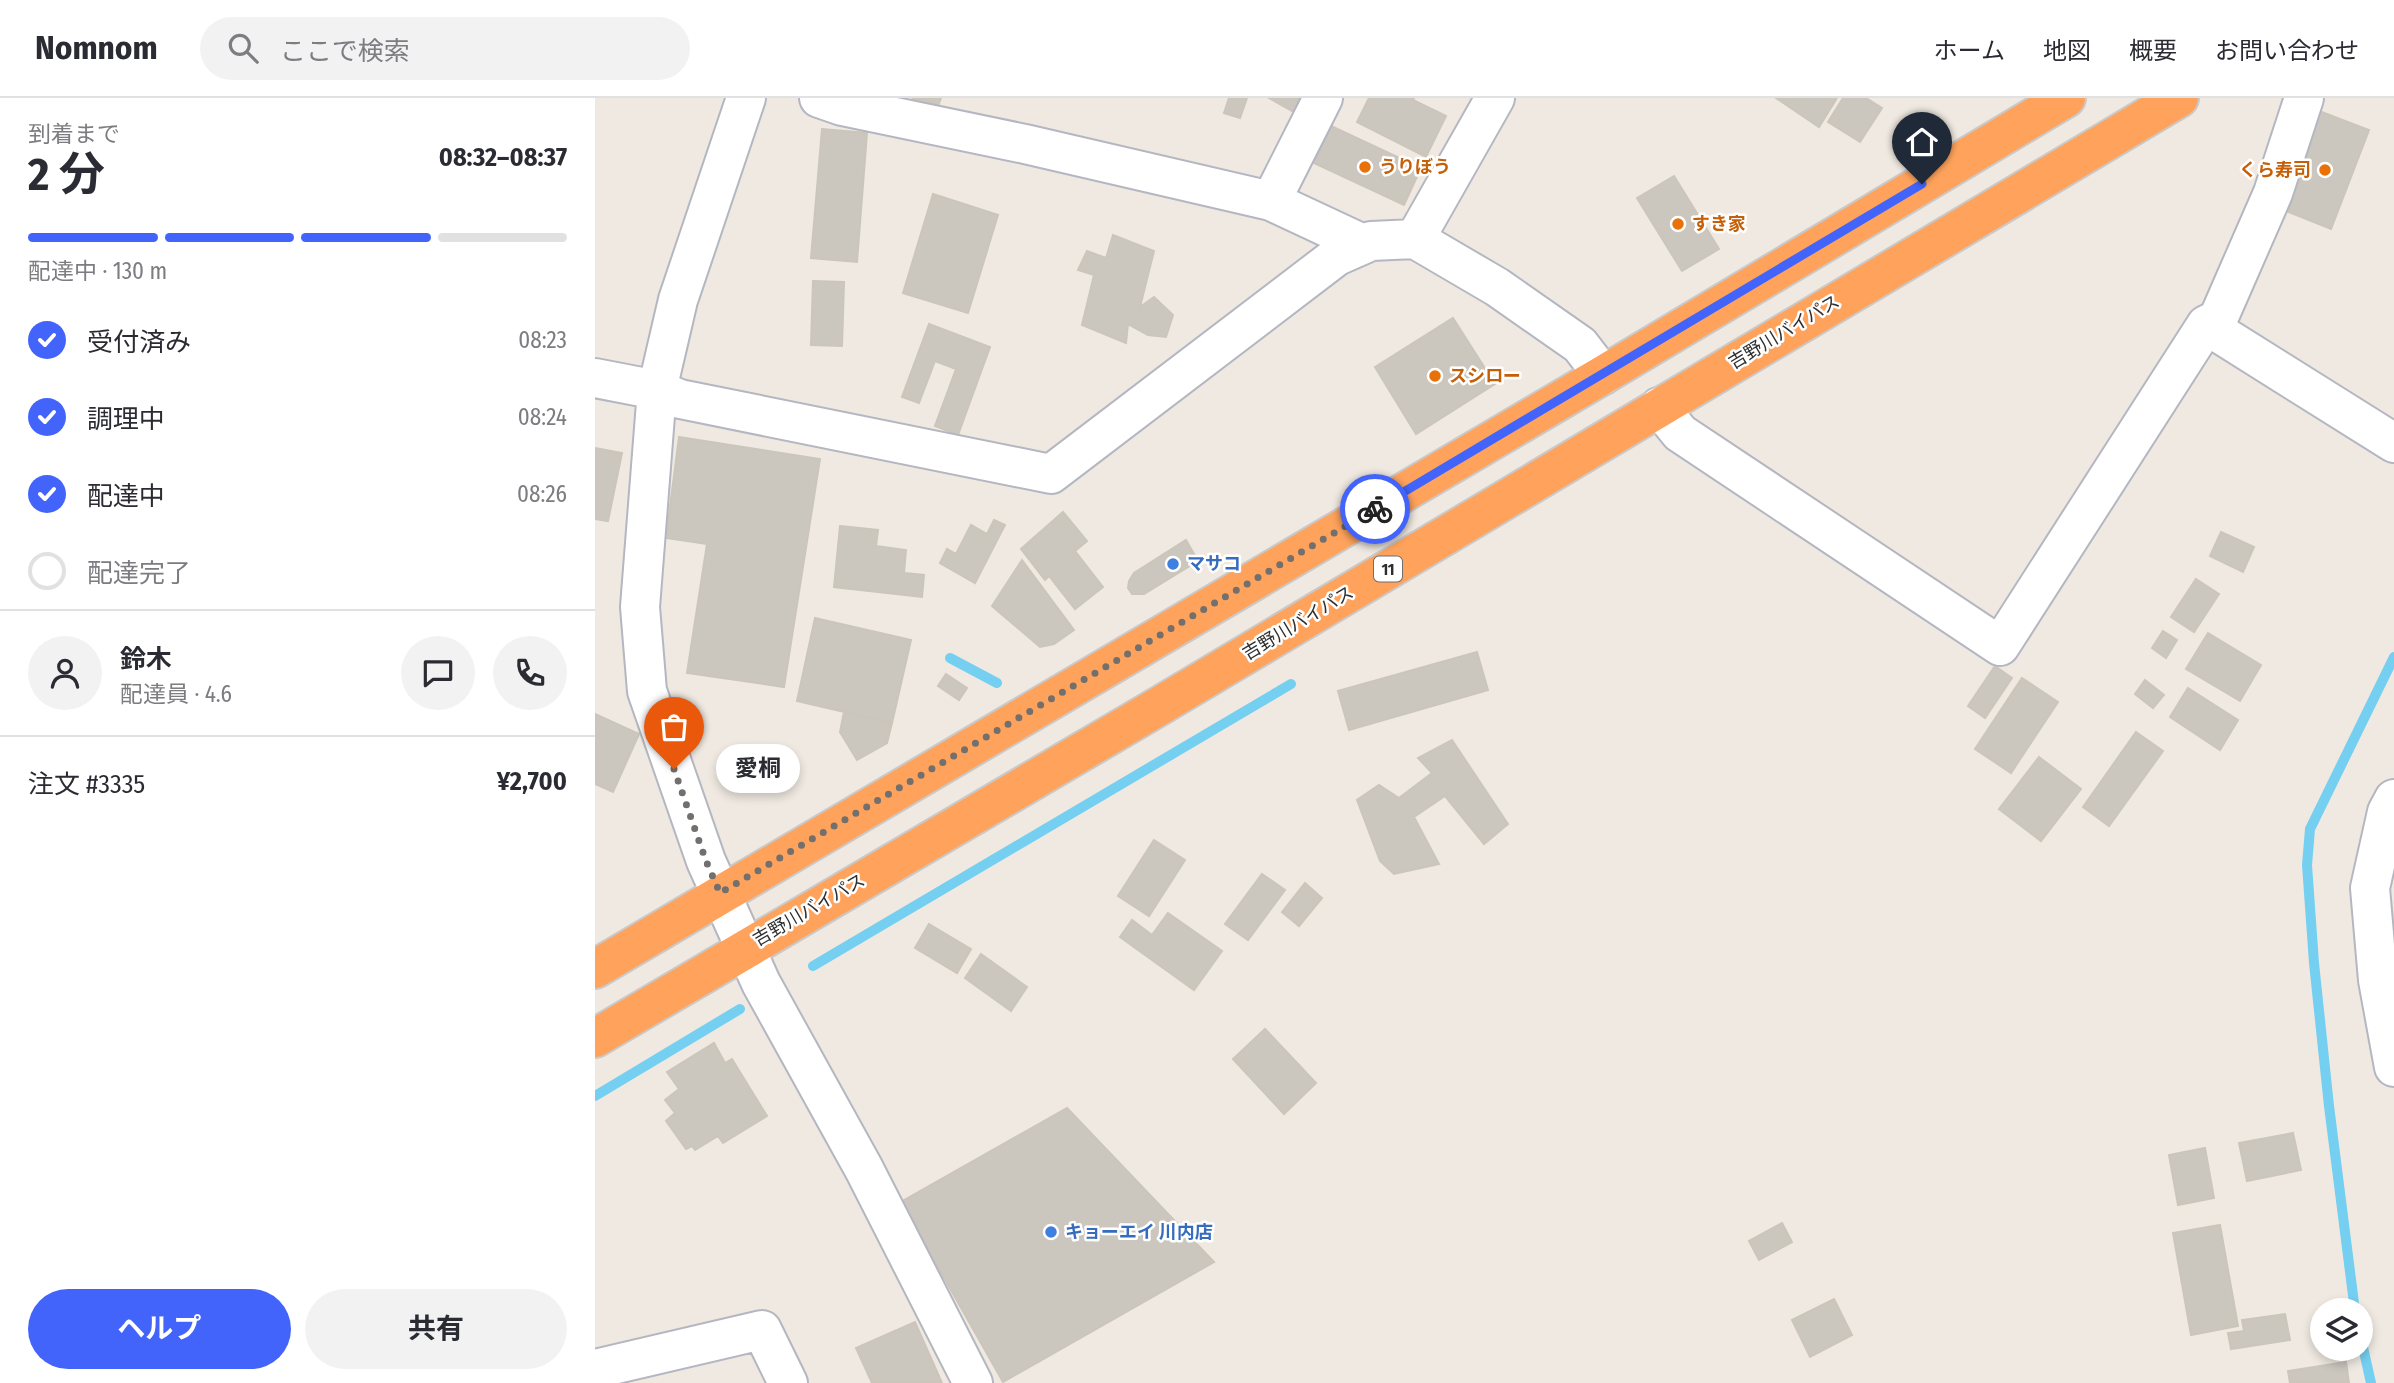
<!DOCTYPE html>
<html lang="ja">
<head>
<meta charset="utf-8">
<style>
  :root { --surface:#fff; --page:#f2f2f3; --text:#2b2b33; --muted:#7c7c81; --line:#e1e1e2; --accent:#4264fb }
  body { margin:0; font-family:"Fira Sans Condensed","Noto Sans JP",sans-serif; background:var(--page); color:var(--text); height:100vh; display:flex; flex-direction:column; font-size:26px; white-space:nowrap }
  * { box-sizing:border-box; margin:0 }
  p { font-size:23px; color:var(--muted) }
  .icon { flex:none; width:38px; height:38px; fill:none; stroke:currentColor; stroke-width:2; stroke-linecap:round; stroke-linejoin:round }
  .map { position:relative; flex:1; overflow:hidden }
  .drawer { display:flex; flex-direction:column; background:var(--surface); width:595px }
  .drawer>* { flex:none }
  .controls { position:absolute; left:1715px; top:1200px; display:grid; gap:14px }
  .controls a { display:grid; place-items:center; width:63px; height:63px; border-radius:50%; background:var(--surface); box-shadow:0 4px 10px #0003; font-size:35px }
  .pin { position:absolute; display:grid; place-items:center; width:60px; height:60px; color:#fff; margin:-72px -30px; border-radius:50% 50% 50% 0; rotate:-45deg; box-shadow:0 0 7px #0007 }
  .pin .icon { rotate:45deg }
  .courier { position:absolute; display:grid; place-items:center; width:70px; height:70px; margin:-35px; border:5px solid #4264fb; border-radius:50%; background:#fff; color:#222; box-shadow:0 2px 9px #0007 }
  .bubble { position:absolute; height:49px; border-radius:24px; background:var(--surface); box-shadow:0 4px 10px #0003; font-size:23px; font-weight:700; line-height:49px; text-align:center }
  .head em { font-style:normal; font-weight:700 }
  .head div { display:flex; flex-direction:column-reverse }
  .head { display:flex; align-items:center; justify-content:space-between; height:119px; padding:0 28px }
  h1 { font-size:46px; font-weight:700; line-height:52px }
  .bar { display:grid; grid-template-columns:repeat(4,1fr); gap:10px 7px; align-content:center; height:84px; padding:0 28px }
  .bar i { height:9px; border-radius:5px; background:var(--line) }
  .bar .active { background:var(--accent) }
  .bar p { grid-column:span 4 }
  .line { display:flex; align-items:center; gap:18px; padding:0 28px; border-top:2px solid var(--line) }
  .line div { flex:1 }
  .round { display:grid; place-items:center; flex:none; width:74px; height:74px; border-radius:37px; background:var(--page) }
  ol { padding:0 28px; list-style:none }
  li { display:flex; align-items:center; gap:21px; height:77px }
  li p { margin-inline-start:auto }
  li .icon { padding:7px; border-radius:50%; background:var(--accent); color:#fff; stroke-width:4 }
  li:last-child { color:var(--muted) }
  li i { width:38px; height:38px; border:4px solid var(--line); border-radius:50% }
  .button { display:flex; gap:14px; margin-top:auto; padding:14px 28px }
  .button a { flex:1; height:80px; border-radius:42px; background:var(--accent); color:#fff; font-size:28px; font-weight:700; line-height:80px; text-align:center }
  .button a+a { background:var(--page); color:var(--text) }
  header { display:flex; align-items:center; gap:42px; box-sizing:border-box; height:98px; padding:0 35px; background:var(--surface); border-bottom:2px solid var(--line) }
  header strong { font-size:33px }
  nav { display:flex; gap:38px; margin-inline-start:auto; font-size:24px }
  .search { width:490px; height:63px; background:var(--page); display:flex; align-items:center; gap:18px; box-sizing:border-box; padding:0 24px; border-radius:38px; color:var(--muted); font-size:26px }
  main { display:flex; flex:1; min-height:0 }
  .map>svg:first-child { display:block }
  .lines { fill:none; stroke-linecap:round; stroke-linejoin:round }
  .stream { stroke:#75cff0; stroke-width:10 }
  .building { fill:#cbc7bf; stroke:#cbc5ba; stroke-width:2 }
  .minor-casing { stroke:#b4b7c1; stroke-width:42 }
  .highway-casing { stroke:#c9c9c9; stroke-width:42 }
  .minor { stroke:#fff; stroke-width:38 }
  .highway { stroke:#ffa35c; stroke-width:38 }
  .done { stroke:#726f6d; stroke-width:7; stroke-dasharray:0 12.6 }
  .route { stroke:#4264fb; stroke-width:9 }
  .food-dot { fill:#e8710a; stroke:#fff; stroke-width:2.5 }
  .shop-dot { fill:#3f7fe0; stroke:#fff; stroke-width:2.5 }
  .labels { text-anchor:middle; stroke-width:5; stroke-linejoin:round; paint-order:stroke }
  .shield { fill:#fff; stroke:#6d6d6d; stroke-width:2 }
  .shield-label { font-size:16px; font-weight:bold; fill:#2e2e2e }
  .food-label { font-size:18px; font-weight:bold; fill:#c56008; stroke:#fff; text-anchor:start }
  .street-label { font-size:18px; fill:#2e2e2e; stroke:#fff }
  .shop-label { font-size:18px; font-weight:bold; fill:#366cbe; stroke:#fff; text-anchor:start }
</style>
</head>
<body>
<header>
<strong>Nomnom</strong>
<div class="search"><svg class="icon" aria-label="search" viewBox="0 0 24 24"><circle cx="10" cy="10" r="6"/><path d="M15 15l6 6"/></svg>ここで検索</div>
<nav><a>ホーム</a><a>地図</a><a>概要</a><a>お問い合わせ</a></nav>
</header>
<main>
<section class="drawer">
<div class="head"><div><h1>2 分</h1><p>到着まで</p></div><em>08:32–08:37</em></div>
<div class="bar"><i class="active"></i><i class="active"></i><i class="active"></i><i></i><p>配達中 · 130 m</p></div>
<ol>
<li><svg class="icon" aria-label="check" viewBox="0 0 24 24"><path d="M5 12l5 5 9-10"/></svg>受付済み<p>08:23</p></li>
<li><svg class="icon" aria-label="check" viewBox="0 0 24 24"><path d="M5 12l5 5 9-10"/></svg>調理中<p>08:24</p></li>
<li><svg class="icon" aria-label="check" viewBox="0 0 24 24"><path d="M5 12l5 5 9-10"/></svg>配達中<p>08:26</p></li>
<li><i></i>配達完了</li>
</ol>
<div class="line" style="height:126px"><a class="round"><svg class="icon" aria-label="person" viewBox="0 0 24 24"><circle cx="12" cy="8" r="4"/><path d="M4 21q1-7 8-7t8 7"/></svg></a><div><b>鈴木</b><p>配達員 · 4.6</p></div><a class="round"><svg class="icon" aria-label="chat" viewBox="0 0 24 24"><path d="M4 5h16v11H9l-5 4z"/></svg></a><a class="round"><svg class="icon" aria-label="phone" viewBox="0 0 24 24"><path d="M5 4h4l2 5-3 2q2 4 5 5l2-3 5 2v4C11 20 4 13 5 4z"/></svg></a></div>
<div class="line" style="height:91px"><div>注文 #3335</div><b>¥2,700</b></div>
<div class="button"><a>ヘルプ</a><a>共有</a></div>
</section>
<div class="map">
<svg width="1799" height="1285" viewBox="0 0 1799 1285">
  <rect width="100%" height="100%" fill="#efe9e1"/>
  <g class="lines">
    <path class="stream" d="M 355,560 L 402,585
      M 218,868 L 696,586
      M 0,998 L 145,911
      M 1760,1213 L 1734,1008 L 1719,865 L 1712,767 L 1715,731 L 1799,559
      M 1766,1240 L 1776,1285"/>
  </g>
  <path class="building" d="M 317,0 L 346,0 L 342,11 Z
    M 634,0 L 652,0 L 645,20 L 629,15 Z
    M 674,0 L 706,0 L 699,14 Z
    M 774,0 L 819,0 L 818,2 L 851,18 L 831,59 L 762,24 Z
    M 1181,0 L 1242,0 L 1224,29 Z
    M 1248,0 L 1271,0 L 1287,10 L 1265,44 L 1233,24 Z
    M 1724,13 L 1774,32 L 1736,131 L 1686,111 Z
    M 736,28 L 826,70 L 809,107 L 719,65 Z
    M 227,31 L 272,35 L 262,164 L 216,160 Z
    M 1079,78 L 1124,151 L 1087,173 L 1042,100 Z
    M 338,96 L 403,117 L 373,215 L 308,195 Z
    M 518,137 L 559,153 L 545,209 L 559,199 L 578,217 L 571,239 L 553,237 L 533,226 L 531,245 L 487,227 L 499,177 L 483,172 L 492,153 L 511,160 Z
    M 218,183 L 249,184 L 247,248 L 216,247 Z
    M 858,220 L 900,286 L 821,336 L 780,269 Z
    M 334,226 L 395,249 L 363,337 L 340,328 L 361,271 L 340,263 L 324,305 L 307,299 Z
    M 84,339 L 225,361 L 189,589 L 92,575 L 112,446 L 71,440 Z
    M 0,350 L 27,355 L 13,423 L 0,421 Z
    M 468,414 L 492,443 L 480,453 L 508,489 L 480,511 L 454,478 L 450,482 L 426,451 Z
    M 399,422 L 410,427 L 380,485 L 345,465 L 352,451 L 361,456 L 376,427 L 392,436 Z
    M 245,428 L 283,432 L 281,448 L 311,452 L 309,475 L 329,477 L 327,499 L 239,489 Z
    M 1626,434 L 1659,449 L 1648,474 L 1615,458 Z
    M 591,442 L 603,463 L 549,496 L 537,496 L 533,490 L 534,483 L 539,475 Z
    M 427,462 L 479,532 L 459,546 L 445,549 L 397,508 Z
    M 1601,481 L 1624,496 L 1599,534 L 1576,519 Z
    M 220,520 L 316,542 L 297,625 L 202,603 Z
    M 1568,533 L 1582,542 L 1571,560 L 1557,550 Z
    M 1613,535 L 1666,567 L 1645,603 L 1591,571 Z
    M 882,554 L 893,592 L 754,632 L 743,593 Z
    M 1400,568 L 1417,580 L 1390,620 L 1373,608 Z
    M 351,576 L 372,590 L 364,602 L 343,588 Z
    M 1427,580 L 1463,604 L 1416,675 L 1380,651 Z
    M 1550,582 L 1569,597 L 1558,610 L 1540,596 Z
    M 1593,590 L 1643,622 L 1625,652 L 1575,619 Z
    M 249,614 L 297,625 L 292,645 L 262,662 L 245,634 Z
    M 0,616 L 44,636 L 18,694 L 0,686 Z
    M 1541,634 L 1568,653 L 1514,728 L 1488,709 Z
    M 857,642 L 913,726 L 889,746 L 850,698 L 819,719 L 844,766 L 799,776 L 785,763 L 762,702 L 784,687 L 804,700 L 837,675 L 823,660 Z
    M 1444,659 L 1486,691 L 1446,743 L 1404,711 Z
    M 559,742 L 590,762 L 554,818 L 523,798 Z
    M 667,776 L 690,792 L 653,842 L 630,826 Z
    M 710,785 L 727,800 L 704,828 L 687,814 Z
    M 573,815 L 627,853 L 599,892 L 525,839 L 537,822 L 557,837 Z
    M 334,826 L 376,851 L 362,875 L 320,850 Z
    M 386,856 L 432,889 L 416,913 L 370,880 Z
    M 670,931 L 721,985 L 689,1016 L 638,961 Z
    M 119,945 L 130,965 L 137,961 L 172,1018 L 128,1045 L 123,1038 L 100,1052 L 97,1048 L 91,1051 L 71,1023 L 80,1015 L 70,1002 L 84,991 L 72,974 Z
    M 472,1010 L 619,1164 L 408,1284 L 306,1104 Z
    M 1698,1035 L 1706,1072 L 1652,1083 L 1644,1045 Z
    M 1610,1050 L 1619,1100 L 1583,1107 L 1574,1057 Z
    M 1187,1125 L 1197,1144 L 1164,1162 L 1154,1143 Z
    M 1625,1127 L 1643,1228 L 1596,1237 L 1578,1135 Z
    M 1239,1201 L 1257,1237 L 1215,1259 L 1197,1222 Z
    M 1690,1216 L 1695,1242 L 1636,1251 L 1633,1235 L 1649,1233 L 1647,1222 Z
    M 320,1224 L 347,1285 L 277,1285 L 261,1250 Z
    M 1751,1264 L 1754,1285 L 1695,1285 L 1693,1273 Z"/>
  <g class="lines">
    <defs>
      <path id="minor" d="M 151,0 L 83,202 L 62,292 L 45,509 L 52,593 L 111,763 L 166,885 L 269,1071 L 378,1285
        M 224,0 L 247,8 L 430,46 L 676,103 L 768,146
        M 676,103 L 728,0
        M 820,141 L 900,0
        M 1611,227 L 1799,345
        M 0,280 L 62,292 L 85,301 L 456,376 L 742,158 L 776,143 L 820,141 L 902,189 L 985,247 L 1008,277
        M 1064,309 L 1085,335 L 1405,548 L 1611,227 L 1623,221 L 1678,95 L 1709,0
        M 1799,701 L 1792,714 L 1775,790 L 1783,882 L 1799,969
        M 0,1271 L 167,1232 L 193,1285"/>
      <path id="highway" d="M 0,871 L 1008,277 L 1471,0
        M 0,940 L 561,610 L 1584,0"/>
    </defs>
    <use href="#minor" class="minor-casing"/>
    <use href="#highway" class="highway-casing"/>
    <use href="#minor" class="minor"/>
    <use href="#highway" class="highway"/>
  </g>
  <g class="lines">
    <path class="done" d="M 79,671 L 111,763 L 125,795 L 780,411"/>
    <path class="route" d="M 780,411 L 1327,86"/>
  </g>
  <g class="food-dot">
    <circle cx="770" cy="69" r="7"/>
    <circle cx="1730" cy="72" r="7"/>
    <circle cx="1083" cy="126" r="7"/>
    <circle cx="840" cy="278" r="7"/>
  </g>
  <g class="shop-dot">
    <circle cx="578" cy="466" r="7"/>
    <circle cx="456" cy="1134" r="7"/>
  </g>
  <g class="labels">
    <rect class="shield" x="779" y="458.5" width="28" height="25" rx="5"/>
    <g class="shield-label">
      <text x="793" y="477">11</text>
    </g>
    <g class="food-label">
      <text x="784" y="75">うりぼう</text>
      <text x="1716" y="78" text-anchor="end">くら寿司</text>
      <text x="1097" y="132">すき家</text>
      <text x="854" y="284">スシロー</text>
    </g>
    <g class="street-label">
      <text transform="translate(1189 234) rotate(-31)" y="6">吉野川バイパス</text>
      <text transform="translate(703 525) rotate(-31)" y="6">吉野川バイパス</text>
      <text transform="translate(214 812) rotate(-30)" y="6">吉野川バイパス</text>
    </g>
    <g class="shop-label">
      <text x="592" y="472">マサコ</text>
      <text x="470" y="1140">キョーエイ 川内店</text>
    </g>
  </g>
</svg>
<div class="controls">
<a><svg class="icon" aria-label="layers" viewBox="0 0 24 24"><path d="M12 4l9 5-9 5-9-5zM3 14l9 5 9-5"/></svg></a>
</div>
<div class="pin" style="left:79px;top:671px;background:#ea580c"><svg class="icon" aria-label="bag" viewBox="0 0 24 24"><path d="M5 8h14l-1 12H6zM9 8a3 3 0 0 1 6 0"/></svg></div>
<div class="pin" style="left:1327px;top:86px;background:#1f2937"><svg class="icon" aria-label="home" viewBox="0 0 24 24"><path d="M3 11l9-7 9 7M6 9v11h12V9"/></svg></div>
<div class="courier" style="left:780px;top:411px"><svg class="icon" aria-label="bike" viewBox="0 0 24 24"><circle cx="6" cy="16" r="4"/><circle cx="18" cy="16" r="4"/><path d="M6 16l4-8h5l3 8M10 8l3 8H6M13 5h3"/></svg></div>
<div class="bubble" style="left:121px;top:646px;width:84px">愛桐</div>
</div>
</main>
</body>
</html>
